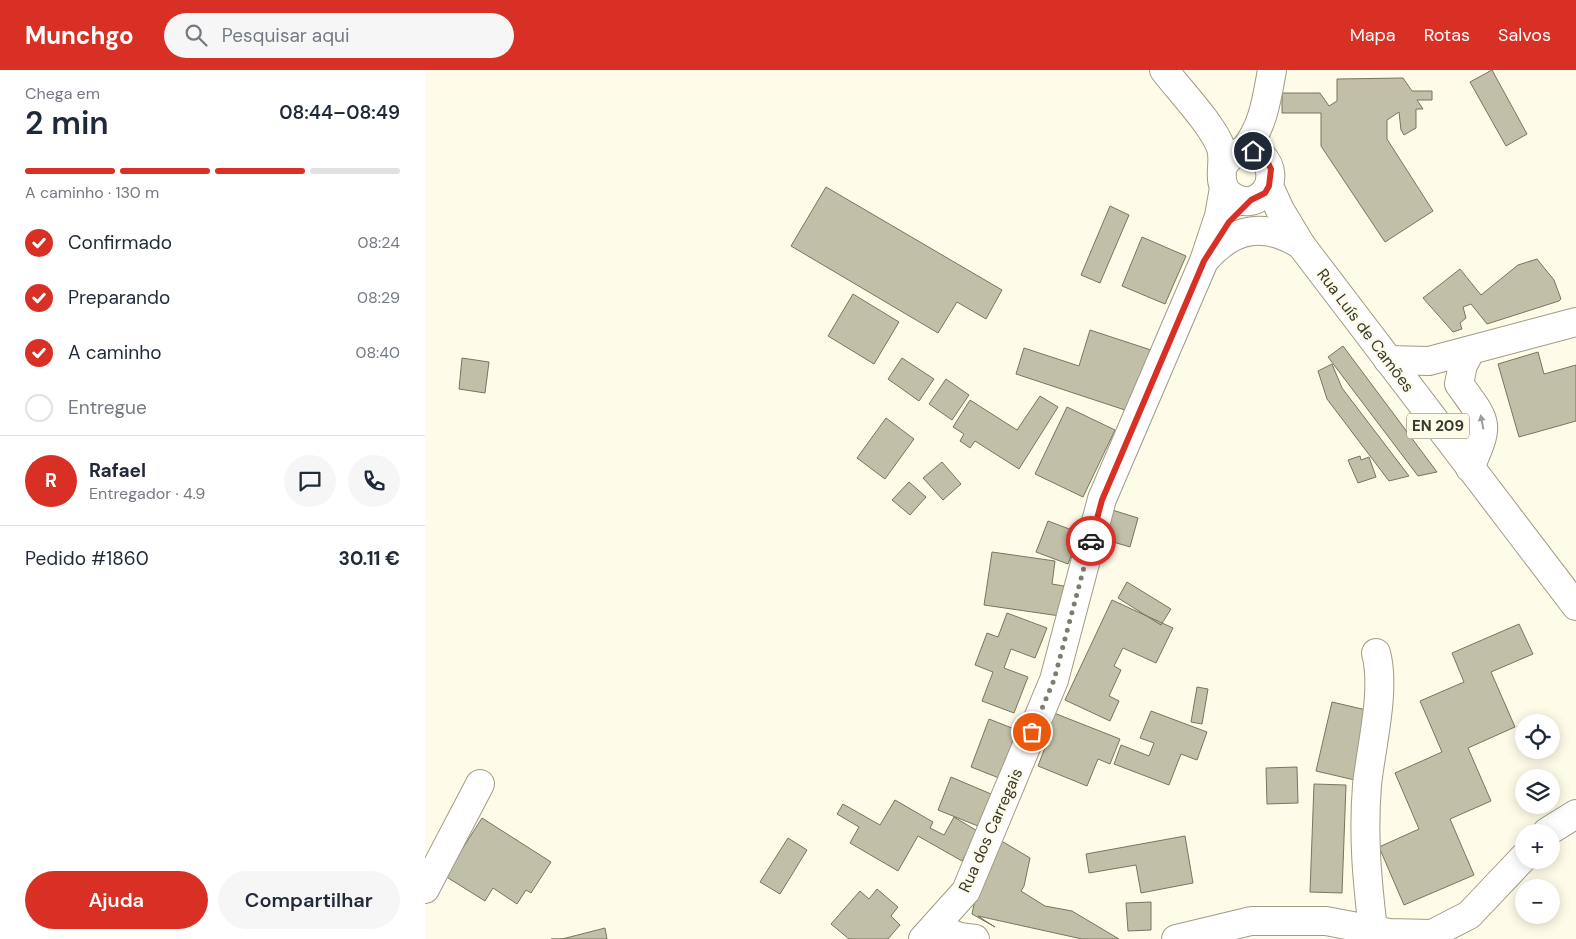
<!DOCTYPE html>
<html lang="pt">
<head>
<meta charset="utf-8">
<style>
  :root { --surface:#fff; --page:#f6f6f7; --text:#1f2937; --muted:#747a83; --line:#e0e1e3; --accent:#d93025 }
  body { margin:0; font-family:"DM Sans",sans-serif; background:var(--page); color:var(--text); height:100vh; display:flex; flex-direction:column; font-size:19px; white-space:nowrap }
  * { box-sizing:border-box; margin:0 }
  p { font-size:16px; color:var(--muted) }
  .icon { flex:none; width:28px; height:28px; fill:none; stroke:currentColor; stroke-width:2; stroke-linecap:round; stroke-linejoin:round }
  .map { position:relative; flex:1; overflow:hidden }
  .panel { display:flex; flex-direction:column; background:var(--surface); width:425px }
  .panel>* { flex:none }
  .fabs { position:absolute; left:1090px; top:644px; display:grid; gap:10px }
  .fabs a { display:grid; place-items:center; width:45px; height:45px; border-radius:50%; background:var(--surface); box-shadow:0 2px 12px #0003; font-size:25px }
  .pin { position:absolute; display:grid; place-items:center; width:42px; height:42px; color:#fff; margin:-21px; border:2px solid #fff; border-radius:50%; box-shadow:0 1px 5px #0007 }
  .courier { position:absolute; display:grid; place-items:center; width:50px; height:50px; margin:-25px; border:4px solid #d93025; border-radius:50%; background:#fff; color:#222; box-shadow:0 1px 6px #0007 }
  .headline em { font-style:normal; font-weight:600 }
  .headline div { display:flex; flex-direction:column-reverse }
  .headline { display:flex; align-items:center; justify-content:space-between; height:85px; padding:0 25px }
  h1 { font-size:32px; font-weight:600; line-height:38px }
  .bar { display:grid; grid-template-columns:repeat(4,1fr); gap:8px 5px; align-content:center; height:60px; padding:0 25px }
  .bar i { height:6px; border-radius:4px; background:var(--line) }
  .bar .active { background:var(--accent) }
  .bar p { grid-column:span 4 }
  .line { display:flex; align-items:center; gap:12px; padding:0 25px; border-top:1px solid var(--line) }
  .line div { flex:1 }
  .round { display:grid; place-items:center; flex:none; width:52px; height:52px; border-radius:26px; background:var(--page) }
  ol { padding:0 25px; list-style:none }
  li { display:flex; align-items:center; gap:15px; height:55px }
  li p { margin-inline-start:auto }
  li .icon { padding:5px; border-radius:50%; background:var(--accent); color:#fff; stroke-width:4 }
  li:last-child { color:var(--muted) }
  li i { width:28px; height:28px; border:2px solid var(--line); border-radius:50% }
  .cta { display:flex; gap:10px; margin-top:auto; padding:10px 25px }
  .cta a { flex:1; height:58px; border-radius:30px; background:var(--accent); color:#fff; font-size:20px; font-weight:600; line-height:58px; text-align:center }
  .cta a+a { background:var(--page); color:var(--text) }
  header { display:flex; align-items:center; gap:30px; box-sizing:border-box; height:70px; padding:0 25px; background:var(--accent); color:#fff }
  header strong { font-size:24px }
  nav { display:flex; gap:28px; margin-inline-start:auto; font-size:18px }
  .search { width:350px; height:45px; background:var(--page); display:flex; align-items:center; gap:12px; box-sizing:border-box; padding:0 18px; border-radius:28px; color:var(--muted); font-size:19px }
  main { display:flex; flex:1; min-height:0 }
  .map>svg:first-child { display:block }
  .building { fill:#c2bfa8; stroke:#78755f }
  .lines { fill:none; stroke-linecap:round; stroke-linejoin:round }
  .minor-casing { stroke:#9f9b85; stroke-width:30 }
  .major-casing { stroke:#9f9b85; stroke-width:30 }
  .minor { stroke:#fff; stroke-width:28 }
  .major { stroke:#fff; stroke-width:28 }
  .oneway { fill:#9c9b96 }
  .done { stroke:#7e7c6f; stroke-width:5; stroke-dasharray:0 9 }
  .route { stroke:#d93025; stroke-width:6 }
  .labels { text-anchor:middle; stroke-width:4.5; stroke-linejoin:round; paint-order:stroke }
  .shield { fill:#fefbe8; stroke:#747266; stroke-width:1 }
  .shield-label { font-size:15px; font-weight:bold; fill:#39372e }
  .street-label { font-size:16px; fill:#39372e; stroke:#fefbe8 }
</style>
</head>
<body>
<header>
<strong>Munchgo</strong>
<div class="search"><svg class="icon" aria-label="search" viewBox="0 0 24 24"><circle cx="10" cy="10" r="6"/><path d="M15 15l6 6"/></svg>Pesquisar aqui</div>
<nav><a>Mapa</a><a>Rotas</a><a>Salvos</a></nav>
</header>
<main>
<section class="panel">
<div class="headline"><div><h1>2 min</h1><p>Chega em</p></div><em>08:44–08:49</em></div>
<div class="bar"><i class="active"></i><i class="active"></i><i class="active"></i><i></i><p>A caminho · 130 m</p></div>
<ol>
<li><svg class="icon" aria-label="check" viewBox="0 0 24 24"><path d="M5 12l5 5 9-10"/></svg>Confirmado<p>08:24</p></li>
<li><svg class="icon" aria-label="check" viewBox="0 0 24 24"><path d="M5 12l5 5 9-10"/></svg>Preparando<p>08:29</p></li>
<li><svg class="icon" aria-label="check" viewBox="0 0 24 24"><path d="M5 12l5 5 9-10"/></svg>A caminho<p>08:40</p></li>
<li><i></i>Entregue</li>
</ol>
<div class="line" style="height:90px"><b class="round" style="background:var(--accent);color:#fff">R</b><div><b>Rafael</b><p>Entregador · 4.9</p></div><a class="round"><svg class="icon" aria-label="chat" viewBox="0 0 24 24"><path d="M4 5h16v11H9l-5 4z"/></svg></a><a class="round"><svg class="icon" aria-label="phone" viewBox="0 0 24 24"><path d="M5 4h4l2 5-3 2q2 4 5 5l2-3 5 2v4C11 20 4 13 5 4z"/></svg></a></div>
<div class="line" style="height:65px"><div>Pedido #1860</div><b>30.11 €</b></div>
<div class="cta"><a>Ajuda</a><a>Compartilhar</a></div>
</section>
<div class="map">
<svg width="1151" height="869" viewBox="0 0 1151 869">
  <rect width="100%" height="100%" fill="#fefbe8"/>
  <path class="building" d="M 1067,0 L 1102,64 L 1081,76 L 1045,12 Z
    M 978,8 L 987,21 L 1007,21 L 1007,30 L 992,30 L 998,39 L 991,39 L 991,58 L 979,65 L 976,60 L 974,42 L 962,50 L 962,69 L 1008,141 L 960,172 L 896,76 L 896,43 L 857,43 L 857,23 L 895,23 L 904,36 L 912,31 L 912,9 Z
    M 401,117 L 577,220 L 561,249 L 532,232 L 513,263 L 366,176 Z
    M 685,136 L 704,145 L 675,213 L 656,205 Z
    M 717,167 L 761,186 L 740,234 L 697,216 Z
    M 1112,189 L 1129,210 L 1136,229 L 1134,231 L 1062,254 L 1046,234 L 1038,237 L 1041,248 L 1035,253 L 1037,259 L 1028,262 L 998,228 L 1035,199 L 1056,225 L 1093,195 Z
    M 428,224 L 474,252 L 449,294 L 403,266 Z
    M 665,260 L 726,280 L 706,342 L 591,304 L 599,278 L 654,296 Z
    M 918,276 L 1012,402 L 993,406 L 903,287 Z
    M 1113,282 L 1119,304 L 1151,295 L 1151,351 L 1094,367 L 1073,294 Z
    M 37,288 L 64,292 L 60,323 L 34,319 Z
    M 477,288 L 509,309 L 494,331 L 463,309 Z
    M 907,294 L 917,318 L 984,406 L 964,411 L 902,329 L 893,301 Z
    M 521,309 L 544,325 L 527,350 L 504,334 Z
    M 615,326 L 633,337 L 594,399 L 550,371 L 545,378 L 535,371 L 539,364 L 528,357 L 545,330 L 592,360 Z
    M 642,337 L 690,360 L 658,427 L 610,404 Z
    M 461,348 L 489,369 L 460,409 L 432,388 Z
    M 935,386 L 936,390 L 944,387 L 951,407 L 933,413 L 923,390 Z
    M 517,392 L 536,414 L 518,430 L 498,408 Z
    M 484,412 L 501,427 L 485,445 L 467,430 Z
    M 684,439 L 713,448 L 705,477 L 675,468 Z
    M 623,451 L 655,463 L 643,494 L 611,482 Z
    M 567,482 L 630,491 L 627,514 L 639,516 L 635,546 L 559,535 Z
    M 702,512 L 746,539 L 736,555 L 693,528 Z
    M 687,530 L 748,558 L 731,593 L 698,578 L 689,596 L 696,600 L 684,626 L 694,631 L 685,651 L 640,630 Z
    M 582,543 L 622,558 L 610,588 L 586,579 L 579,598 L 603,607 L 589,643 L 557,631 L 568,602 L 550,595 L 562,563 L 573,567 Z
    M 1094,554 L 1108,584 L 1066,602 L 1090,657 L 1043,678 L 1066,731 L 1025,749 L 1049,805 L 979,835 L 954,777 L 994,759 L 970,703 L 1017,682 L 995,631 L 1039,612 L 1027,583 Z
    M 772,617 L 783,619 L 777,654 L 766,652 Z
    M 907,632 L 950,642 L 934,711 L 891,701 Z
    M 726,641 L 782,662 L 772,690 L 756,684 L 744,715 L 689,694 L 696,675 L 724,686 L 729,673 L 715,668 Z
    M 629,643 L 695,669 L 685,694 L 673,689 L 662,716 L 613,696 L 623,670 L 619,668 Z
    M 564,649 L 592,660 L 574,708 L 546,697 Z
    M 872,697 L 873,733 L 842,734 L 841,698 Z
    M 526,707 L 566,724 L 553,756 L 513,740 Z
    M 889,714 L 921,715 L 917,823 L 885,822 Z
    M 470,730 L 508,752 L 505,758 L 519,765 L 529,747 L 554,762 L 537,791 L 493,766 L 473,801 L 425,773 L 434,757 L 412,744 L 418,734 L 455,755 Z
    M 57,748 L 126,792 L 106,823 L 101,820 L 92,834 L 68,818 L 60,831 L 20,806 Z
    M 760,766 L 768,813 L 716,823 L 711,795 L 664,803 L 661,784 Z
    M 363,768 L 382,780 L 355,824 L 335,812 Z
    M 575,770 L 605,788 L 599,816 L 596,821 L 620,836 L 647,841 L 694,869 L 657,869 L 553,846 L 570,857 L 547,844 L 555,805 Z
    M 452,819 L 473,837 L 466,846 L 475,855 L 463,869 L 424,869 L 406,854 L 435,821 L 444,829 Z
    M 726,832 L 726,860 L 703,861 L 701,833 Z
    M 180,858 L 182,869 L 126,869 L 137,869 Z"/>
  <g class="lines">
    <defs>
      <path id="minor" d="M 819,80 C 838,58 842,28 847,0
        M 780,190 C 808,157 840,152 876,175
        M 963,290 L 1004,291 L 1151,252
        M 1045,398 C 1065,352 1063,354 1034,314 L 1038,295 L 1046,280
        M 1122,762 L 1151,744
        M 0,819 L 55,714
        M 510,856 L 534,867 L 550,869
        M 948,860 C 942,809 938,766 942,715 C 946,677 961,620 951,583
        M 498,869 L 541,821 L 629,610 L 677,429 L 779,191 L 794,146 L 799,118
        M 751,869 L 826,851 L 901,851 L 964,863 L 1007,864 L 1044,845 L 1099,787"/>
      <path id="major" d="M 739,0 C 755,21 788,55 796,78 C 801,94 790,112 805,125 C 831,146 861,110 836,85 C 820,78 807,81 798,96
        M 844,116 L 855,140 L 876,175 L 1151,536"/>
    </defs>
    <use href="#minor" class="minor-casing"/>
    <use href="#major" class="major-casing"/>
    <use href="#minor" class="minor"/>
    <use href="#major" class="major"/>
  </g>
  <defs><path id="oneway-solid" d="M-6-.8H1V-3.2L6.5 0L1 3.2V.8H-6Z" transform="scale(1.25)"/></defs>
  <use class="oneway" href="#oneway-solid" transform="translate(1057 352) rotate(-101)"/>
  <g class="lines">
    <path class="done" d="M 607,662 L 629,610 L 666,471"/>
    <path class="route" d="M 666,471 L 677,430 L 779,191 L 804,152 L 826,130 L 840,123 L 844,116 L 846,99 L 842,91 L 836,85 L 828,81"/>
  </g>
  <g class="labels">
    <rect class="shield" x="982" y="343.5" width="62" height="25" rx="4"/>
    <g class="shield-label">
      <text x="1013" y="361">EN 209</text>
    </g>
    <g class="street-label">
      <text transform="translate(941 260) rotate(53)" y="6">Rua Luís de Camões</text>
      <text transform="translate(565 760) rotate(-66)" y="6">Rua dos Carregais</text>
    </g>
  </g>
</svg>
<div class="fabs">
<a><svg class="icon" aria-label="locate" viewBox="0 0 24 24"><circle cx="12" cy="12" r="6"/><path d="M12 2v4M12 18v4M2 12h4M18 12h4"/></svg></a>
<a><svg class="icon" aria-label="layers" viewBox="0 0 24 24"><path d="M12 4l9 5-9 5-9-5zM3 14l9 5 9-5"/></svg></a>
<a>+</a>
<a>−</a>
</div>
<div class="pin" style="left:607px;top:662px;background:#ea580c"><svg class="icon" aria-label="bag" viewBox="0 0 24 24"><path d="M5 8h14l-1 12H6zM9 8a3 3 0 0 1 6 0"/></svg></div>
<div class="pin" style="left:828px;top:81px;background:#1f2937"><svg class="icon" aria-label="home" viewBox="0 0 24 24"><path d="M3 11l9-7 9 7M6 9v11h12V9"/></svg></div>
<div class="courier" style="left:666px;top:471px"><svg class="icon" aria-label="car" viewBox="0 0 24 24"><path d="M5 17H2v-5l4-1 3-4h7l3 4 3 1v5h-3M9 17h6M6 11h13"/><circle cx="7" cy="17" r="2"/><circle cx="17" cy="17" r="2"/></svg></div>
</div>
</main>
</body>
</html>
